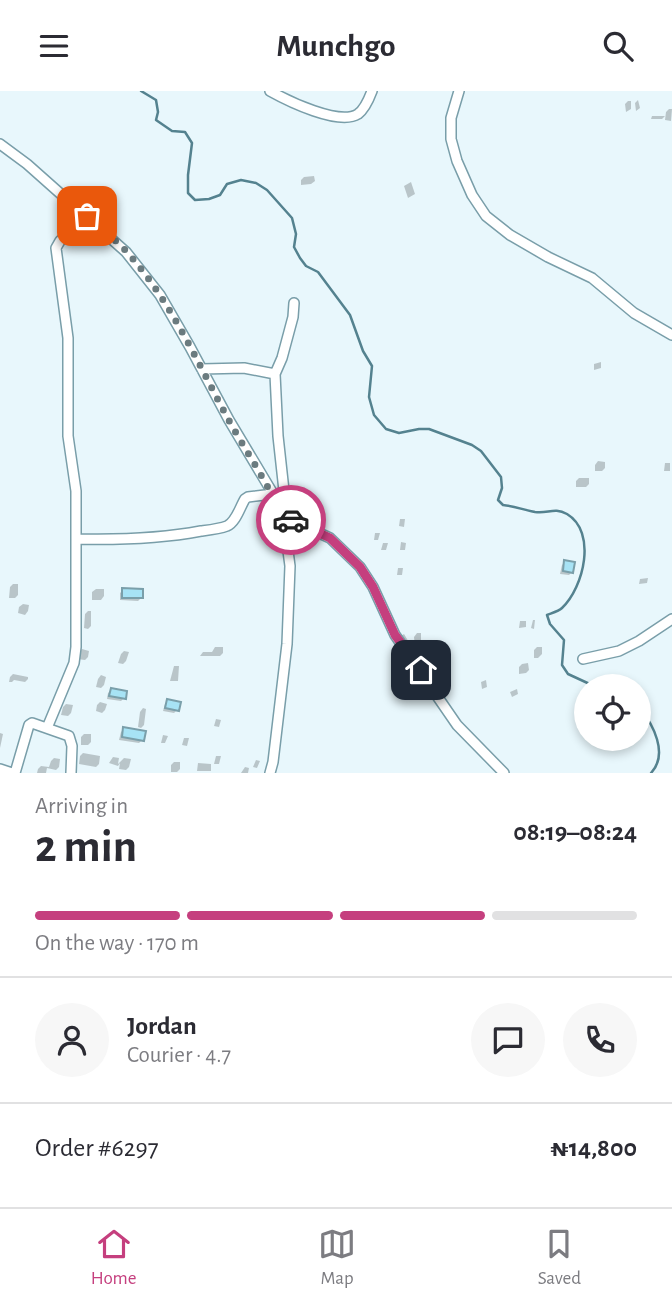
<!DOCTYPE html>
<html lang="en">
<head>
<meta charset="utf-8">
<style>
  :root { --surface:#fff; --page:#f7f7f7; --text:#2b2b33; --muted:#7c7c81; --line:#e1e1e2; --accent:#c53f7e }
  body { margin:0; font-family:"Alegreya Sans",sans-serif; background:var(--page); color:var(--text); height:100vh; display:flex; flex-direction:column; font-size:26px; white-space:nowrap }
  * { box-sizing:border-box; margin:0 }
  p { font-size:23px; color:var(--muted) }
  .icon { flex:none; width:38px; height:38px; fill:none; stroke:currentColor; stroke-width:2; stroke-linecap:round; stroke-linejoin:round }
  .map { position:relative; height:682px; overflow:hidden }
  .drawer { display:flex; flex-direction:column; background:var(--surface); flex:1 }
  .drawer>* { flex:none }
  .fabs { position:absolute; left:574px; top:583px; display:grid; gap:14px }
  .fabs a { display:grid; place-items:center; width:77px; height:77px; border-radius:50%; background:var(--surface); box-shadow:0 4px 10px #0003; font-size:35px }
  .pin { position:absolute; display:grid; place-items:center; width:60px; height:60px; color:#fff; margin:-30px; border-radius:14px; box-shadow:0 4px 10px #0006 }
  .courier { position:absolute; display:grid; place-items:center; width:70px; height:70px; margin:-35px; border:5px solid #c53f7e; border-radius:50%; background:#fff; color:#222; box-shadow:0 2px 9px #0007 }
  .summary em { font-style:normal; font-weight:700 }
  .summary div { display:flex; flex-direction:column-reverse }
  .summary { display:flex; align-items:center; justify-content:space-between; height:119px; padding:0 35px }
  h1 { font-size:46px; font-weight:700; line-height:52px }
  .bar { display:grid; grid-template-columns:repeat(4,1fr); gap:10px 7px; align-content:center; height:84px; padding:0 35px }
  .bar i { height:9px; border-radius:5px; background:var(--line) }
  .bar .current { background:var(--accent) }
  .bar p { grid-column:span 4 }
  .line { display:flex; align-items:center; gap:18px; padding:0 35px; border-top:2px solid var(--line) }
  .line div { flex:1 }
  .round { display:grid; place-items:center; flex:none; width:74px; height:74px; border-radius:37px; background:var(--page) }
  header { display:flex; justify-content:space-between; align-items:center; height:91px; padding:0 35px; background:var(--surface); font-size:32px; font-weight:700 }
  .tab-bar { display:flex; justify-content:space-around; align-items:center; height:98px; border-top:2px solid var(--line); background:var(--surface); font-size:19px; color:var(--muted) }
  .tab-bar a { display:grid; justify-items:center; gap:4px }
  .tab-bar .current { color:var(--accent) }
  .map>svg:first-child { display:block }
  .shadow { fill:#0003 }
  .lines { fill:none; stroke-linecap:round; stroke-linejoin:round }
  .stream { stroke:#54828f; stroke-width:2.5 }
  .building { fill:#a7e3f5; stroke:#7a9faa; stroke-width:2 }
  .minor-casing { stroke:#799ea9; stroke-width:12 }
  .minor { stroke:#fff; stroke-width:9 }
  .done { stroke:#6b7b7f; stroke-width:7; stroke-dasharray:0 12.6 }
  .route { stroke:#c53f7e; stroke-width:9 }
</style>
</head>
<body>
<header><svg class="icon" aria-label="menu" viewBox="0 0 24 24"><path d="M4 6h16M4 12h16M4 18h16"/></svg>Munchgo<svg class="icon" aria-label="search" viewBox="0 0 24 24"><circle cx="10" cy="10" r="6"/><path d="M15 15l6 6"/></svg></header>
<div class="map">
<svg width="672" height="682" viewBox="0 0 672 682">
  <rect width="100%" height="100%" fill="#e8f7fc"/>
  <path class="shadow" d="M 638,9 L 640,17 L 636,20 L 635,12 Z
    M 628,10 L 631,10 L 631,18 L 626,21 L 625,13 Z
    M 669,18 L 672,18 L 671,30 L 665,29 L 666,21 Z
    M 652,25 L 665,25 L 662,28 L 651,28 Z
    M 314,85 L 315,90 L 311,93 L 301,94 L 301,89 L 304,86 Z
    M 411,91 L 415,103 L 408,107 L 404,95 Z
    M 601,271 L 601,277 L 594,279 L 594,273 Z
    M 598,370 L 605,371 L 605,377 L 602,380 L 595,380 L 595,374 Z
    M 665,372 L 670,372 L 670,380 L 664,380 Z
    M 579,387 L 589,387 L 589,393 L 586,396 L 576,396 L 576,390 Z
    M 400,428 L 405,428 L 404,436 L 399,435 Z
    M 375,442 L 380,442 L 378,449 L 374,449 Z
    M 401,451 L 406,452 L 405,459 L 400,459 Z
    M 383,452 L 388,452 L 386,459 L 381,459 Z
    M 565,471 L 572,481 L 569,484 L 560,483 L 562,474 Z
    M 398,477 L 403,477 L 402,484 L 397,484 Z
    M 648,487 L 647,492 L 639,493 L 640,488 Z
    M 13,493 L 18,493 L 18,504 L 15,507 L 9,507 L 10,496 Z
    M 96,498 L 104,498 L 104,505 L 101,509 L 92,509 L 92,501 Z
    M 123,499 L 141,507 L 138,510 L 120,509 L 120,502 Z
    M 23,513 L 29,514 L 28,520 L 25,524 L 18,522 L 19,516 Z
    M 88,520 L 91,520 L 91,535 L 88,538 L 84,537 L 85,523 Z
    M 533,529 L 535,529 L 534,538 L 531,537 Z
    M 520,530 L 526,530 L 526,536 L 519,537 Z
    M 417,542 L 421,542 L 421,556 L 414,561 L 412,559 L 415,557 L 414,546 Z
    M 404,543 L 410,553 L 408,555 L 401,545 Z
    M 215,556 L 223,556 L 223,562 L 220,565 L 200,565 L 203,561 L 212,561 Z
    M 537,556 L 542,556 L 542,563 L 538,567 L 534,567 L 534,559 Z
    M 82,558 L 89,560 L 88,566 L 85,569 L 77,568 L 79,561 Z
    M 124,560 L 129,561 L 126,570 L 123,573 L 118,572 L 121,563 Z
    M 528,572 L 529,579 L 526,582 L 519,583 L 519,576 L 522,573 Z
    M 174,575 L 179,575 L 178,590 L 170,590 Z
    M 13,583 L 28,586 L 28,588 L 25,591 L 14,589 L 12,591 L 9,591 L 10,586 Z
    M 101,584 L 106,586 L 104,594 L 101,597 L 96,596 L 98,588 Z
    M 486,589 L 487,596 L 482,598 L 481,591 Z
    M 517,598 L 518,603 L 512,606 L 510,601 Z
    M 112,599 L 124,607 L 121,610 L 107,608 L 108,602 Z
    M 168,610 L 177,619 L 174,622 L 163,620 L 165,613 Z
    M 100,611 L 107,613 L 105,619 L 102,622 L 96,620 L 97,614 Z
    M 66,613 L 73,614 L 71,622 L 68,625 L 61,624 L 63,616 Z
    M 143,617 L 146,618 L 144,634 L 141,637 L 138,636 L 140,621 Z
    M 216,628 L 221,629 L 219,636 L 214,635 Z
    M 124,638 L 142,649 L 139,652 L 119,649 L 121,641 Z
    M 0,642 L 3,643 L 0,657 Z
    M 84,643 L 91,643 L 91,651 L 88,654 L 81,654 L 81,646 Z
    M 163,644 L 168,645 L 165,652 L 161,652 Z
    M 184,647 L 189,647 L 187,655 L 182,654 Z
    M 83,662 L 100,665 L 99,673 L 96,676 L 79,673 L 80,665 Z
    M 216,665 L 221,665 L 219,673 L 214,673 Z
    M 113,666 L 119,667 L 118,673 L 124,667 L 131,668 L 129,676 L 126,679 L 119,678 L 120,672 L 118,675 L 109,672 Z
    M 54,667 L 60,668 L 59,676 L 56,679 L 47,677 L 46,682 L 37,682 L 38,678 L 41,675 L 49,676 L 51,670 Z
    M 256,669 L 260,670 L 257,677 L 253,676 Z
    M 174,671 L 180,671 L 180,678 L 177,681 L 171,681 L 171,674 Z
    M 198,672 L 211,673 L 211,680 L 197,680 Z
    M 245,676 L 249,677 L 248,682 L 241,682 Z"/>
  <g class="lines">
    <path class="stream" d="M 141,0 L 156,9 L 158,21 L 156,29 L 172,40 L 185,41 L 192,52 L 188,84 L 188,102 L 195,109 L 209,108 L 220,104 L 227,93 L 241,89 L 256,92 L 267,99 L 292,127 L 296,143 L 294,156 L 300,167 L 306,175 L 318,181 L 350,224 L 363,260 L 372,275 L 369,306 L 374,324 L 386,338 L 399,342 L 419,338 L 429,338 L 472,354 L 481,360 L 501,386 L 502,397 L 498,409 L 503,414 C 514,415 524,419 535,421 C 548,423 554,416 567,423 C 597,441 584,496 562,517 C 559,520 552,522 547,524 L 550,533 L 564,549 L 562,574 L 568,583 L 594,595
      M 639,616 C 653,633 669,663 651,682"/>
  </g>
  <path class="building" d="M 564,469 L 575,471 L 573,482 L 563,480 Z
    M 122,497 L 143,498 L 143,507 L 122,507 Z
    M 111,597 L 127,600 L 126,608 L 109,605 Z
    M 167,608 L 181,611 L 179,620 L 165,617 Z
    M 123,636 L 146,640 L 144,650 L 122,646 Z"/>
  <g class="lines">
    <defs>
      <path id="minor" d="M 270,0 C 288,10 339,35 358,23 C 365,18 369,8 372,0
        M 459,0 L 451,27 L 451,48 L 457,70 L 472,104 L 486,125 L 510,144 L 548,166 L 592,187 L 634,222 L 672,244
        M 0,53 L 27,73 L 126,161 L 160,204 L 190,256 L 229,329 L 272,401 L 284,430 L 290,475 L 287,553 L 273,671 L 270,682
        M 202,278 L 244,277 L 275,283
        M 282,425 L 330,447 L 360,476 L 373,496 L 395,544 L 457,634 L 504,682
        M 287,427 L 278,345 L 275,283 L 282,267 L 293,226 L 294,212
        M 76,448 C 118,449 159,448 201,440 C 209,439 219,438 227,435 C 236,431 240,416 245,408 L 248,406 L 273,403
        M 583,568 L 619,560 L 639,550 L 672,528
        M 47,637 L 74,572 L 76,556 L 76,400 L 68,345 L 68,247 L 56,157 L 60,150 L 87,125
        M 0,678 L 12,682
        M 15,682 L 29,634 L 32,632 L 69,645 L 72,655 L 71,682"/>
    </defs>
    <use href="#minor" class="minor-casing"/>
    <use href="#minor" class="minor"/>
  </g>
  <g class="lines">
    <path class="done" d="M 87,125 C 100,137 115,148 127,161 C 170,209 197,270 227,326 C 245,359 267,390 282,425 L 291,429"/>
    <path class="route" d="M 291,429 L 330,447 L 360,476 L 373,496 L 395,544 L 421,579"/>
  </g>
</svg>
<div class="fabs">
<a><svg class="icon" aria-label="locate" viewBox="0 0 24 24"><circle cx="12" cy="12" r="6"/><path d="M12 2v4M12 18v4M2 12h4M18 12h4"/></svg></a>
</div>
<div class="pin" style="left:87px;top:125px;background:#ea580c"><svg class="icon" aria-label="bag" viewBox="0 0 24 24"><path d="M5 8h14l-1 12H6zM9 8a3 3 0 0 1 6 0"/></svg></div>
<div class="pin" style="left:421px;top:579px;background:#1f2937"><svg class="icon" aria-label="home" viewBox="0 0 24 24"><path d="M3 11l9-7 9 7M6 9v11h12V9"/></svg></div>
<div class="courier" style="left:291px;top:429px"><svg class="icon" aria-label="car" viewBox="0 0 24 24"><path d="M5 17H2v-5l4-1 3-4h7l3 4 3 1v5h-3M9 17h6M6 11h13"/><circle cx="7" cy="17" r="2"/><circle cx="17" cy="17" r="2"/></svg></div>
</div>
<section class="drawer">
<div class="summary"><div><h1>2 min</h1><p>Arriving in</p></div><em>08:19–08:24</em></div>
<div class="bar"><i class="current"></i><i class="current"></i><i class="current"></i><i></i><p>On the way · 170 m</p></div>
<div class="line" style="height:126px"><a class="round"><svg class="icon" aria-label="person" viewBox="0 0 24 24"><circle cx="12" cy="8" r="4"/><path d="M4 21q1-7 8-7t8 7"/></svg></a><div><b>Jordan</b><p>Courier · 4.7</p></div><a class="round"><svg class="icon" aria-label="chat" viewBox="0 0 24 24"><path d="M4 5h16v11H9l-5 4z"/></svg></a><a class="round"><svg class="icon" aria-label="phone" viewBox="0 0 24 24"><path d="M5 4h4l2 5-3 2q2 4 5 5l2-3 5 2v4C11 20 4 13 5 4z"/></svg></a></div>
<div class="line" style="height:91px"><div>Order #6297</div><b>₦14,800</b></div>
</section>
<nav class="tab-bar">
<a class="current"><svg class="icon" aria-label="home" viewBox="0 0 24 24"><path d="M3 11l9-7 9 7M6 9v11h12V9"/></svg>Home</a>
<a><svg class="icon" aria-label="map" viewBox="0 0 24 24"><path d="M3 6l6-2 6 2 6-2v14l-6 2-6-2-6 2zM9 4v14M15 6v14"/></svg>Map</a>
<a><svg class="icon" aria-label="saved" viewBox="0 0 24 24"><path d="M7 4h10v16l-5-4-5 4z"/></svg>Saved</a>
</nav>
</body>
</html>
